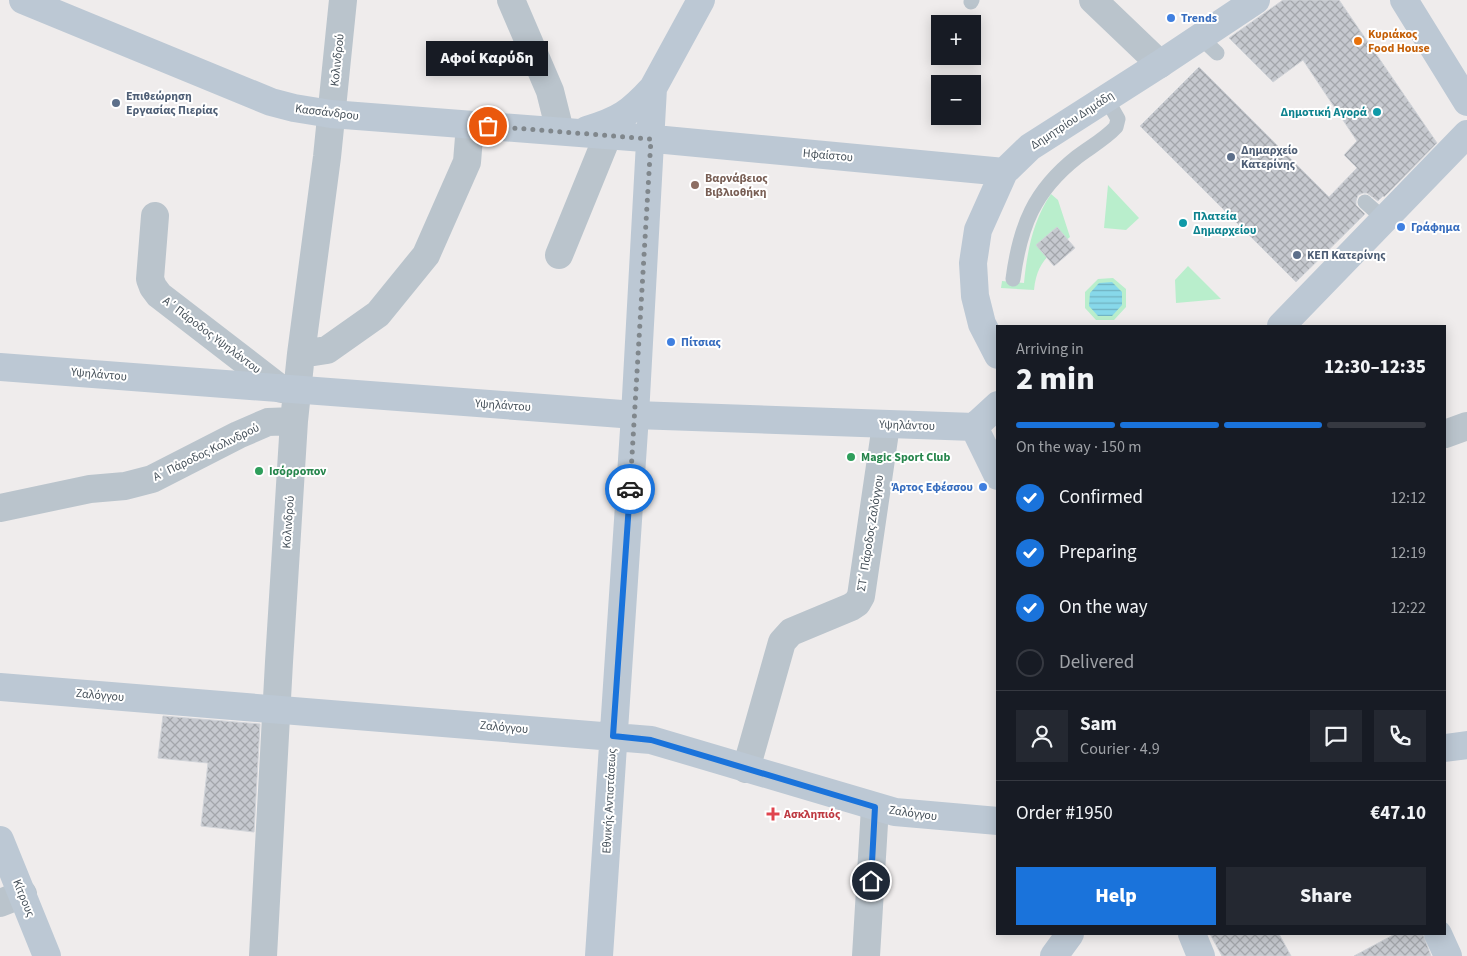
<!DOCTYPE html>
<html lang="en">
<head>
<meta charset="utf-8">
<style>
  :root { --surface:#171b24; --page:#242831; --text:#f1f3f6; --muted:#9ea1a6; --line:#363941; --accent:#1a73db }
  body { margin:0; font-family:"Source Sans 3",sans-serif; background:var(--page); color:var(--text); height:100vh; display:flex; flex-direction:column; font-size:19px; white-space:nowrap }
  * { box-sizing:border-box; margin:0 }
  p { font-size:16px; color:var(--muted) }
  .icon { flex:none; width:28px; height:28px; fill:none; stroke:currentColor; stroke-width:2; stroke-linecap:round; stroke-linejoin:round }
  .map { position:relative; flex:1; overflow:hidden }
  .panel { position:absolute; left:996px; top:325px; width:450px; height:610px; display:flex; flex-direction:column; background:var(--surface); border-radius:0px; box-shadow:0 2px 12px #0003 }
  .panel>* { flex:none }
  .tools { position:absolute; left:931px; top:15px; display:grid; gap:10px }
  .tools a { display:grid; place-items:center; width:50px; height:50px; border-radius:0px; background:var(--surface); box-shadow:0 2px 12px #0003; font-size:25px }
  .pin { position:absolute; display:grid; place-items:center; width:42px; height:42px; color:#fff; margin:-21px; border:2px solid #fff; border-radius:50%; box-shadow:0 1px 5px #0007 }
  .courier { position:absolute; display:grid; place-items:center; width:50px; height:50px; margin:-25px; border:4px solid #1a73db; border-radius:50%; background:#fff; color:#222; box-shadow:0 1px 6px #0007 }
  .bubble { position:absolute; height:35px; border-radius:0px; background:var(--surface); box-shadow:0 2px 12px #0003; font-size:16px; font-weight:800; line-height:35px; text-align:center }
  .headline em { font-style:normal; font-weight:800 }
  .headline div { display:flex; flex-direction:column-reverse }
  .headline { display:flex; align-items:center; justify-content:space-between; height:85px; padding:0 20px }
  h1 { font-size:32px; font-weight:800; line-height:38px }
  .bar { display:grid; grid-template-columns:repeat(4,1fr); gap:8px 5px; align-content:center; height:60px; padding:0 20px }
  .bar i { height:6px; border-radius:4px; background:var(--line) }
  .bar .on { background:var(--accent) }
  .bar p { grid-column:span 4 }
  .line { display:flex; align-items:center; gap:12px; padding:0 20px; border-top:1px solid var(--line) }
  .line div { flex:1 }
  .round { display:grid; place-items:center; flex:none; width:52px; height:52px; border-radius:0px; background:var(--page) }
  ol { padding:0 20px; list-style:none }
  li { display:flex; align-items:center; gap:15px; height:55px }
  li p { margin-inline-start:auto }
  li .icon { padding:5px; border-radius:50%; background:var(--accent); color:#fff; stroke-width:4 }
  li:last-child { color:var(--muted) }
  li i { width:28px; height:28px; border:2px solid var(--line); border-radius:50% }
  .action { display:flex; gap:10px; margin-top:auto; padding:10px 20px }
  .action a { flex:1; height:58px; border-radius:0px; background:var(--accent); color:#fff; font-size:20px; font-weight:800; line-height:58px; text-align:center }
  .action a+a { background:var(--page); color:var(--text) }
  .map>svg:first-child { display:block }
  .green { fill:#b9eecc }
  .water { fill:url(#water-rules) }
  .building { fill:url(#building-cross-hatch); stroke:#d0d3d8 }
  .lines { fill:none; stroke-linecap:round; stroke-linejoin:round }
  .lane { stroke:#bac4cc; stroke-width:15 }
  .street { stroke:#bac4cc; stroke-width:28 }
  .secondary { stroke:#bcc8d4; stroke-width:28 }
  .done { stroke:#80878c; stroke-width:5; stroke-dasharray:0 9 }
  .route { stroke:#1a73db; stroke-width:6 }
  .shop-dot { fill:#3f7fe0; stroke:#fff; stroke-width:2 }
  .food-dot { fill:#e8710a; stroke:#fff; stroke-width:2 }
  .service-dot { fill:#5c6f8a; stroke:#fff; stroke-width:2 }
  .culture-dot { fill:#0f9aa8; stroke:#fff; stroke-width:2 }
  .education-dot { fill:#8d6e63; stroke:#fff; stroke-width:2 }
  .leisure-dot { fill:#2e9e5b; stroke:#fff; stroke-width:2 }
  .health-dot { fill:#e0444e; stroke:#fff; stroke-width:2 }
  .labels { text-anchor:middle; stroke-width:4; stroke-linejoin:round; paint-order:stroke }
  .shop-label { font-size:12px; font-weight:bold; fill:#366cbe; stroke:#fff; text-anchor:start }
  .food-label { font-size:12px; font-weight:bold; fill:#c56008; stroke:#fff; text-anchor:start }
  .street-label { font-size:12px; fill:#455059; stroke:#fff }
  .service-label { font-size:12px; font-weight:bold; fill:#4e5e75; stroke:#fff; text-anchor:start }
  .culture-label { font-size:12px; font-weight:bold; fill:#0d838f; stroke:#fff; text-anchor:end }
  .education-label { font-size:12px; font-weight:bold; fill:#785e54; stroke:#fff; text-anchor:start }
  .leisure-label { font-size:12px; font-weight:bold; fill:#27864d; stroke:#fff; text-anchor:start }
  .health-label { font-size:12px; font-weight:bold; fill:#be3a42; stroke:#fff; text-anchor:start }
</style>
</head>
<body>
<div class="map">
<svg width="1467" height="956" viewBox="0 0 1467 956">
  <defs>
    <pattern id="water-rules" width="6" height="5" patternUnits="userSpaceOnUse" patternTransform="scale(1.25)"><rect width="6" height="5" fill="#87d8ea"/><path d="M0 2.5h6" fill="none" stroke="#70b2c1"/></pattern>
    <pattern id="building-cross-hatch" width="8" height="8" patternUnits="userSpaceOnUse" patternTransform="scale(1.25)"><rect width="8" height="8" fill="#c6c9cf"/><path d="M0 0l8 8M0 8l8-8" fill="none" stroke="#a3a6ab"/></pattern>
  </defs>
  <rect width="100%" height="100%" fill="#efecec"/>
  <path class="green" d="M 1108,185 L 1139,218 L 1126,230 L 1104,228 Z
    M 1051,194 L 1058,200 L 1070,237 C 1049,255 1037,261 1034,290 L 1001,288 L 1002,281 L 1024,283 C 1027,252 1033,220 1051,194 Z
    M 1188,266 L 1221,299 L 1176,303 L 1175,280 Z
    M 1113,278 L 1126,289 L 1126,307 L 1114,320 L 1096,320 L 1085,308 L 1085,292 L 1098,279 Z"/>
  <path class="water" d="M 1112,282 L 1122,292 L 1122,305 L 1112,316 L 1098,316 L 1089,306 L 1090,293 L 1099,283 Z"/>
  <path class="building" d="M 1283,0 L 1339,0 L 1437,143 L 1384,197 L 1383,196 L 1378,201 L 1367,193 L 1363,193 L 1358,195 L 1356,201 L 1356,205 L 1365,214 L 1296,282 L 1140,126 L 1199,67 L 1329,197 L 1357,168 L 1344,155 L 1357,141 L 1303,60 L 1273,82 L 1229,38 Z
    M 1057,227 L 1075,248 L 1054,266 L 1036,245 Z
    M 163,716 L 260,724 L 254,832 L 201,826 L 208,763 L 158,758 Z
    M 1210,934 L 1279,934 L 1291,956 L 1222,956 Z
    M 1395,934 L 1423,934 L 1431,956 L 1354,956 Z"/>
  <g class="lines">
    <path class="lane" d="M 971,2 L 972,0
      M 1200,37 L 1217,53
      M 1365,202 L 1384,219
      M 1013,279 C 1020,226 1034,191 1077,157 C 1090,147 1105,139 1116,127 L 1118,119 L 1106,98"/>
    <path class="street" d="M 511,0 L 550,91 L 560,131
      M 1093,0 L 1160,64
      M 155,216 L 150,279 L 153,287 L 159,295 L 281,389
      M 559,255 L 608,135
      M 301,354 L 327,350 L 378,314 L 426,255 L 467,162 L 470,125
      M 1445,434 L 1467,426
      M 0,508 L 90,489 L 125,486 L 152,479 L 238,435 L 268,422 L 294,421
      M 746,769 L 782,642 L 791,632 L 851,607 L 857,603 L 861,596 L 886,425
      M 0,903 L 23,894
      M 263,956 L 279,662 L 294,421 L 301,354 L 327,157 L 343,0
      M 866,956 L 875,807"/>
    <path class="secondary" d="M 23,0 L 271,102 L 294,108 L 331,114 L 644,138 L 1004,172
      M 1404,0 L 1467,102
      M 587,130 C 620,120 630,113 653,88
      M 1281,326 L 1467,134
      M 998,355 L 982,324 L 975,296 L 973,263 L 978,230 L 1004,172 L 1030,147 L 1160,64 L 1256,0
      M 0,367 L 635,415 L 974,427 L 998,405
      M 974,427 L 998,476
      M 0,687 L 651,740 L 895,812 L 998,821
      M 1445,748 L 1467,745
      M 0,840 L 47,956
      M 1192,934 L 1201,956
      M 1438,934 L 1448,956
      M 599,956 L 635,415 L 653,88 L 701,0
      M 1054,956 L 1070,934"/>
  </g>
  <g class="lines">
    <path class="done" d="M 488,126 L 651,139 L 630,489"/>
    <path class="route" d="M 630,489 L 613,736 L 651,740 L 875,807 L 871,881"/>
  </g>
  <g class="shop-dot">
    <circle cx="1171" cy="18" r="5"/>
    <circle cx="1401" cy="227" r="5"/>
    <circle cx="671" cy="342" r="5"/>
    <circle cx="983" cy="487" r="5"/>
  </g>
  <circle class="food-dot" cx="1358" cy="41" r="5"/>
  <g class="service-dot">
    <circle cx="116" cy="103" r="5"/>
    <circle cx="1231" cy="157" r="5"/>
    <circle cx="1297" cy="255" r="5"/>
  </g>
  <g class="culture-dot">
    <circle cx="1377" cy="112" r="5"/>
    <circle cx="1183" cy="223" r="5"/>
  </g>
  <circle class="education-dot" cx="695" cy="185" r="5"/>
  <g class="leisure-dot">
    <circle cx="851" cy="457" r="5"/>
    <circle cx="259" cy="471" r="5"/>
  </g>
  <path class="health-dot" d="M770.5 806.5h5v5h5v5h-5v5h-5v-5h-5v-5h5z"/>
  <g class="labels">
    <g class="shop-label">
      <text x="1181" y="22">Trends</text>
      <text x="1411" y="231">Γράφημα</text>
      <text x="681" y="346">Πίτσιας</text>
      <text x="973" y="491" text-anchor="end">Άρτος Εφέσσου</text>
    </g>
    <g class="food-label">
      <text x="1368" y="38">Κυριάκος<tspan x="1368" dy="14">Food House</tspan></text>
    </g>
    <g class="street-label">
      <text transform="translate(337 60) rotate(-84)" y="4">Κολινδρού</text>
      <text transform="translate(327 112) rotate(7)" y="4">Κασσάνδρου</text>
      <text transform="translate(1072 120) rotate(-33)" y="4">Δημητρίου Δημάδη</text>
      <text transform="translate(828 155) rotate(5)" y="4">Ηφαίστου</text>
      <text transform="translate(212 335) rotate(37)" y="4">Α΄ Πάροδος Υψηλάντου</text>
      <text transform="translate(99 374) rotate(5)" y="4">Υψηλάντου</text>
      <text transform="translate(503 405) rotate(4)" y="4">Υψηλάντου</text>
      <text transform="translate(907 425) rotate(2)" y="4">Υψηλάντου</text>
      <text transform="translate(206 452) rotate(-26)" y="4">Α΄ Πάροδος Κολινδρού</text>
      <text transform="translate(288 522) rotate(-86)" y="4">Κολινδρού</text>
      <text transform="translate(870 533) rotate(-81)" y="4">ΣΤ΄ Πάροδος Ζαλόγγου</text>
      <text transform="translate(100 695) rotate(5)" y="4">Ζαλόγγου</text>
      <text transform="translate(504 727) rotate(5)" y="4">Ζαλόγγου</text>
      <text transform="translate(609 801) rotate(-87)" y="4">Εθνικής Αντιστάσεως</text>
      <text transform="translate(913 813) rotate(8)" y="4">Ζαλόγγου</text>
      <text transform="translate(24 898) rotate(68)" y="4">Κίτρους</text>
    </g>
    <g class="service-label">
      <text x="126" y="100">Επιθεώρηση<tspan x="126" dy="14">Εργασίας Πιερίας</tspan></text>
      <text x="1241" y="154">Δημαρχείο<tspan x="1241" dy="14">Κατερίνης</tspan></text>
      <text x="1307" y="259">ΚΕΠ Κατερίνης</text>
    </g>
    <g class="culture-label">
      <text x="1367" y="116">Δημοτική Αγορά</text>
      <text x="1193" y="220" text-anchor="start">Πλατεία<tspan x="1193" dy="14">Δημαρχείου</tspan></text>
    </g>
    <g class="education-label">
      <text x="705" y="182">Βαρνάβειος<tspan x="705" dy="14">Βιβλιοθήκη</tspan></text>
    </g>
    <g class="leisure-label">
      <text x="861" y="461">Magic Sport Club</text>
      <text x="269" y="475">Ισόρροπον</text>
    </g>
    <g class="health-label">
      <text x="784" y="818">Ασκληπιός</text>
    </g>
  </g>
</svg>
<div class="tools">
<a>+</a>
<a>−</a>
</div>
<div class="pin" style="left:488px;top:126px;background:#ea580c"><svg class="icon" aria-label="bag" viewBox="0 0 24 24"><path d="M5 8h14l-1 12H6zM9 8a3 3 0 0 1 6 0"/></svg></div>
<div class="pin" style="left:871px;top:881px;background:#1f2937"><svg class="icon" aria-label="home" viewBox="0 0 24 24"><path d="M3 11l9-7 9 7M6 9v11h12V9"/></svg></div>
<div class="courier" style="left:630px;top:489px"><svg class="icon" aria-label="car" viewBox="0 0 24 24"><path d="M5 17H2v-5l4-1 3-4h7l3 4 3 1v5h-3M9 17h6M6 11h13"/><circle cx="7" cy="17" r="2"/><circle cx="17" cy="17" r="2"/></svg></div>
<div class="bubble" style="left:426px;top:41px;width:122px">Αφοί Καρύδη</div>
<section class="panel">
<div class="headline"><div><h1>2 min</h1><p>Arriving in</p></div><em>12:30–12:35</em></div>
<div class="bar"><i class="on"></i><i class="on"></i><i class="on"></i><i></i><p>On the way · 150 m</p></div>
<ol>
<li><svg class="icon" aria-label="check" viewBox="0 0 24 24"><path d="M5 12l5 5 9-10"/></svg>Confirmed<p>12:12</p></li>
<li><svg class="icon" aria-label="check" viewBox="0 0 24 24"><path d="M5 12l5 5 9-10"/></svg>Preparing<p>12:19</p></li>
<li><svg class="icon" aria-label="check" viewBox="0 0 24 24"><path d="M5 12l5 5 9-10"/></svg>On the way<p>12:22</p></li>
<li><i></i>Delivered</li>
</ol>
<div class="line" style="height:90px"><a class="round"><svg class="icon" aria-label="person" viewBox="0 0 24 24"><circle cx="12" cy="8" r="4"/><path d="M4 21q1-7 8-7t8 7"/></svg></a><div><b>Sam</b><p>Courier · 4.9</p></div><a class="round"><svg class="icon" aria-label="chat" viewBox="0 0 24 24"><path d="M4 5h16v11H9l-5 4z"/></svg></a><a class="round"><svg class="icon" aria-label="phone" viewBox="0 0 24 24"><path d="M5 4h4l2 5-3 2q2 4 5 5l2-3 5 2v4C11 20 4 13 5 4z"/></svg></a></div>
<div class="line" style="height:65px"><div>Order #1950</div><b>€47.10</b></div>
<div class="action"><a>Help</a><a>Share</a></div>
</section>
</div>
</body>
</html>
